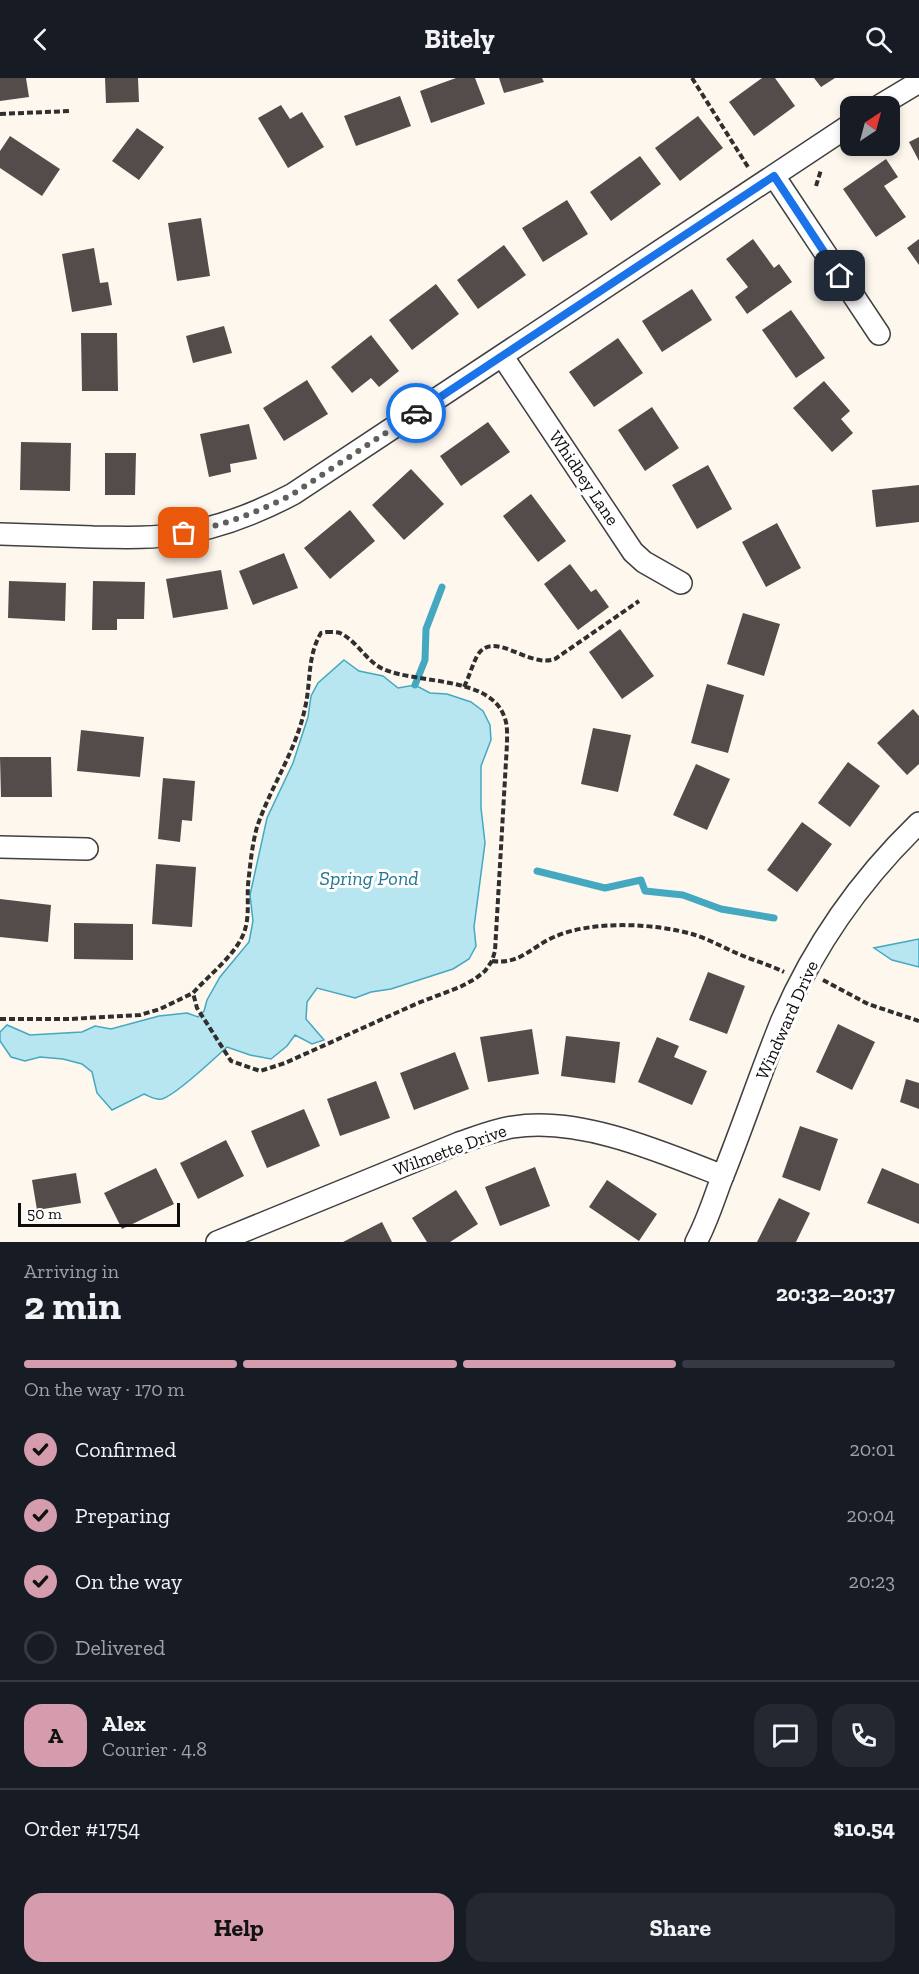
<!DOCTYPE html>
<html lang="en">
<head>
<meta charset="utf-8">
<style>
  :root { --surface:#171b24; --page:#242831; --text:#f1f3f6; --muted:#9ea1a6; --line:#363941; --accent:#d49cac }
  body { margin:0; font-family:"Zilla Slab",serif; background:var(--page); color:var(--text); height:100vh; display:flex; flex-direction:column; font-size:22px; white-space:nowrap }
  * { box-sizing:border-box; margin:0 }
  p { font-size:20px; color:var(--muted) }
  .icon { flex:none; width:33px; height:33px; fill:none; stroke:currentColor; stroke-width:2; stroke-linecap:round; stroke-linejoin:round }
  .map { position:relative; height:1164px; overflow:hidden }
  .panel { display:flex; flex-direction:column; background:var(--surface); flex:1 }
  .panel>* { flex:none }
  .needle { width:39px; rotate:36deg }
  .fabs { position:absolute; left:840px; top:18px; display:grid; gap:12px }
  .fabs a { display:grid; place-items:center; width:60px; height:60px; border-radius:12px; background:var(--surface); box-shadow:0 3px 9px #0003; font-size:30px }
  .scale { position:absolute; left:18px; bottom:15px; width:162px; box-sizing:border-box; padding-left:6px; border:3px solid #0d0d0d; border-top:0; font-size:16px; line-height:21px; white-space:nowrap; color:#0d0d0d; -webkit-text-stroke:4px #fff; paint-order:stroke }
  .pin { position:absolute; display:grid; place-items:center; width:51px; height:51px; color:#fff; margin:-26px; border-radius:12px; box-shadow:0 3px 9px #0006 }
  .courier { position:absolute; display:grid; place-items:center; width:60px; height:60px; margin:-30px; border:4px solid #1a73e8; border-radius:50%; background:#fff; color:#222; box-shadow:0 2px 8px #0007 }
  .head em { font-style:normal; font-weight:800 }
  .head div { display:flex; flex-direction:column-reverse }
  .head { display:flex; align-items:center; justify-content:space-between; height:102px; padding:0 24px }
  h1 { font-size:39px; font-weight:800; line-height:45px }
  .bar { display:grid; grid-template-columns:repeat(4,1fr); gap:9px 6px; align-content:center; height:72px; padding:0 24px }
  .bar i { height:8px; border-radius:4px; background:var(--line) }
  .bar .on { background:var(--accent) }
  .bar p { grid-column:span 4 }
  .line { display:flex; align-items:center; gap:15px; padding:0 24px; border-top:2px solid var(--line) }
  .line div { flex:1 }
  .round { display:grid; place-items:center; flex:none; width:63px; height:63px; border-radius:18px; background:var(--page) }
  ol { padding:0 24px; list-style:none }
  li { display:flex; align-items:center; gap:18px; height:66px }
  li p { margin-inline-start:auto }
  li .icon { padding:6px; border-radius:50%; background:var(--accent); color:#111; stroke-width:4 }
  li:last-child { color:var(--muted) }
  li i { width:33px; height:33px; border:3px solid var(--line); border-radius:50% }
  .action { display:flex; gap:12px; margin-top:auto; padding:12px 24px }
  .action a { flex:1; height:69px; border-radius:18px; background:var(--accent); color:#111; font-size:24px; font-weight:800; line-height:69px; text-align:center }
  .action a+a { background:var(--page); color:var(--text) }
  header { display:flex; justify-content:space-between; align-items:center; height:78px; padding:0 24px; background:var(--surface); font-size:27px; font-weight:800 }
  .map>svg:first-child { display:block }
  .water { fill:#b7e6f0; stroke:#45a8c1; stroke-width:1.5 }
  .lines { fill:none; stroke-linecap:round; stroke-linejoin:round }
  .stream { stroke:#45a8c1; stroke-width:7 }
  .building { fill:#544c4a }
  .minor-casing { stroke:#404040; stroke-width:24 }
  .path { stroke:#2f2f2f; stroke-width:4; stroke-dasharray:6 3; stroke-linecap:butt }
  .minor { stroke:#fff; stroke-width:21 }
  .done { stroke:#615f5c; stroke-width:6; stroke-dasharray:0 10.8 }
  .route { stroke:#1a73e8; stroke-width:8 }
  .labels { text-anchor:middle; stroke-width:6; stroke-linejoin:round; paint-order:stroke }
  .street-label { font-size:18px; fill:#0d0d0d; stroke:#fff }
  .water-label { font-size:20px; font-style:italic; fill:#217893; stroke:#fff }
</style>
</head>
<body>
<header><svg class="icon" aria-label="back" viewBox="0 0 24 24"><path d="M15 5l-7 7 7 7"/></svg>Bitely<svg class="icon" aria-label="search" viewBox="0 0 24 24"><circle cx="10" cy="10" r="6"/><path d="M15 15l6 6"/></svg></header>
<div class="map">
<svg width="919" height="1164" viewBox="0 0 919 1164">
  <rect width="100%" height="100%" fill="#fdf7ee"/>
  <path class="water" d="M 344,582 L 359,593 L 383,598 L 398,610 L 415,607 L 430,615 L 447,616 L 471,624 L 483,633 L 490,647 L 491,662 L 481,688 L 481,730 L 485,765 L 474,849 L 476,868 L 469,881 L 453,891 L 391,911 L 371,914 L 355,920 L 317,910 L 307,924 L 306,941 L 324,962 L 312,966 L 295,957 L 287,968 L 271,981 L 250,977 L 227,969 C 215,980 176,1017 162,1021 C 155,1022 151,1019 144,1016 L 112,1032 L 97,1015 L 92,994 L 82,986 L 63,981 L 40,979 L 25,983 L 11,979 L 0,963 L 0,954 L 7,947 L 30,957 L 82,954 L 95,948 L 111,951 L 159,938 L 187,935 L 198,939 L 204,933 L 207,922 L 220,899 L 249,864 L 253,843 L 250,817 L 267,740 L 293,685 L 308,639 L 311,618 L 318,605 Z
    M 919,861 L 919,889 L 892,882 L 874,870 Z"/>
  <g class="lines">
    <path class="stream" d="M 415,607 L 425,582 L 426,551 L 442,509
      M 537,793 L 605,810 L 641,802 L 645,813 L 683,817 L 721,831 L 774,840"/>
  </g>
  <path class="building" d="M 0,0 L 26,0 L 29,19 L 0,23 Z
    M 105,0 L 138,0 L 139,24 L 106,25 Z
    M 456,0 L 475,0 L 485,26 L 431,45 L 420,13 Z
    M 499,0 L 542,0 L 544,4 L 504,15 Z
    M 762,0 L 775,0 L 795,28 L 754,58 L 729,24 Z
    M 814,0 L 835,0 L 821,9 Z
    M 400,18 L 411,48 L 356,68 L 344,38 Z
    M 281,27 L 290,41 L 302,34 L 324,69 L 288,90 L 258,40 Z
    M 698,38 L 723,70 L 680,103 L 655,70 Z
    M 137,50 L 164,69 L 139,102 L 112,83 Z
    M 10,58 L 60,91 L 42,118 L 0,90 L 0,73 Z
    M 919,59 L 919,83 L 909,64 Z
    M 640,78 L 661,106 L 611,143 L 590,114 Z
    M 886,81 L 898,99 L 884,108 L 906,139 L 876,159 L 843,111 Z
    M 567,122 L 588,156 L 543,184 L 522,150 Z
    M 201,140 L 210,198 L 177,203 L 168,145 Z
    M 753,161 L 774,190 L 779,186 L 792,204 L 747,236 L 735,219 L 748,209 L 726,181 Z
    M 919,161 L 919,187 L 907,170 Z
    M 504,167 L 526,197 L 478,231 L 457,202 Z
    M 94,170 L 100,205 L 108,204 L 112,227 L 72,234 L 62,176 Z
    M 436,206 L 459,236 L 412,272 L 389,242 Z
    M 692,211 L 712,242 L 662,274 L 642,243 Z
    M 791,232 L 825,280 L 796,300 L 762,252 Z
    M 224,248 L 232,275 L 193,285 L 186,258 Z
    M 81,255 L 117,255 L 118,313 L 82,313 Z
    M 371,257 L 399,293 L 379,309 L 371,300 L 352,315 L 331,289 Z
    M 618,260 L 643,295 L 594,329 L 569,294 Z
    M 307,302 L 328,336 L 284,363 L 263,330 Z
    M 824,303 L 850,333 L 841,341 L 853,355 L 832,374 L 793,330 Z
    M 652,329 L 679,370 L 645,393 L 618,352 Z
    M 488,344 L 510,374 L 461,408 L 440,378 Z
    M 249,346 L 257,381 L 230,386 L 231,394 L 209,399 L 200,356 Z
    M 21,364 L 71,365 L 70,413 L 20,412 Z
    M 105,375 L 136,375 L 135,417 L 105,417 Z
    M 708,387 L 732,431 L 697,451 L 672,407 Z
    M 411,391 L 444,426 L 404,462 L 372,427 Z
    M 919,407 L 919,444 L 876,449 L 872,412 Z
    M 531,416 L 566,463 L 538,484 L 503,438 Z
    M 350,432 L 375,463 L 330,501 L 304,470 Z
    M 777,445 L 801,490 L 766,509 L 742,464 Z
    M 284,475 L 298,510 L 253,527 L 239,493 Z
    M 570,486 L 591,514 L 596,511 L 609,529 L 578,552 L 544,506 Z
    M 221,492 L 228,531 L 173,540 L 166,501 Z
    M 9,503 L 66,505 L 65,543 L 8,540 Z
    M 93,503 L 145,504 L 144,541 L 117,541 L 117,552 L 92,552 Z
    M 743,535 L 780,546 L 764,598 L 727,586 Z
    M 620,551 L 654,598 L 622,621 L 589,574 Z
    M 707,606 L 744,617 L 728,675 L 691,665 Z
    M 913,631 L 919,638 L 919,686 L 907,697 L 877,665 Z
    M 593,650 L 631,657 L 618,714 L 581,706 Z
    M 81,652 L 144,659 L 140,699 L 77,693 Z
    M 0,679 L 51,679 L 52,719 L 1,719 Z
    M 848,684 L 880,708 L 850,749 L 818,725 Z
    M 696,686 L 730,701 L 707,752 L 673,737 Z
    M 163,700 L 195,703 L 192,743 L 182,742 L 180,764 L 158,761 Z
    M 802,744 L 832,766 L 797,814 L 767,792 Z
    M 156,786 L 196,789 L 192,849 L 152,846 Z
    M 0,821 L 51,827 L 48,864 L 0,859 Z
    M 74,845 L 133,846 L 133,882 L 74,881 Z
    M 708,894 L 745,908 L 727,956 L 689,942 Z
    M 838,946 L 875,964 L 852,1012 L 816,994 Z
    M 532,951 L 539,996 L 488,1004 L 480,959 Z
    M 566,958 L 620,964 L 615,1005 L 561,998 Z
    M 657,959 L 679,968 L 674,979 L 707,993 L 692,1027 L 638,1004 Z
    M 455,974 L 469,1011 L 414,1032 L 400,995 Z
    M 906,1001 L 919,1005 L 919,1031 L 900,1024 Z
    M 376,1003 L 390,1040 L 340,1058 L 327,1021 Z
    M 304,1031 L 320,1068 L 267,1090 L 251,1053 Z
    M 800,1048 L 838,1061 L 820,1113 L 782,1099 Z
    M 226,1062 L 244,1098 L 198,1121 L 180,1085 Z
    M 535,1089 L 550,1128 L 500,1148 L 485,1109 Z
    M 156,1090 L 174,1126 L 122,1151 L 104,1115 Z
    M 882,1090 L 919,1106 L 919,1146 L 867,1125 Z
    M 76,1095 L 81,1125 L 37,1132 L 32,1102 Z
    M 607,1102 L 657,1136 L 639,1163 L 589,1129 Z
    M 456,1112 L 478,1146 L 450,1164 L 427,1164 L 412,1140 Z
    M 779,1120 L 810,1135 L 796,1164 L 757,1164 Z
    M 382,1144 L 392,1164 L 343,1164 Z"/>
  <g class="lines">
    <defs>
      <path id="minor" d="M 879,28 L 919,4
        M 774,98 L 879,256
        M 503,279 L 633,474 L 644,484 L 681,505
        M 0,456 C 31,457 62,458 93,459 C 119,459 145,461 171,457 C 214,452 255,436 293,416 L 850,47
        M 0,769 L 87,771
        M 217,1164 L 459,1065 C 477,1059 494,1052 513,1049 C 579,1038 662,1074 723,1098
        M 696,1164 C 706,1146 713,1124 720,1105 C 742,1051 760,996 782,942 C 814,868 861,801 919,745"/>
    </defs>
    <use href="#minor" class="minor-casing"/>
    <path class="path" d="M 692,0 L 748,89
      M 0,36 L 69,33
      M 816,108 L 821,92
      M 327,554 C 331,554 337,554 340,555 C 357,563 366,583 383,591 C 417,606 489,598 504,638 C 508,647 507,657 507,666 L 495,873 L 492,883 L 485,893 L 475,901 L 460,909 L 418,925 L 285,985 L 260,993 L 231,983 L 197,930 L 193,915 C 208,898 234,878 243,857 C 250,841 247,824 248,807 C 250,788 252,767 257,749 C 271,708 296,673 305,630 C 311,605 307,578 321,555 Z
      M 464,609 C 469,599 472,588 477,578 C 493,550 529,591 555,581 L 639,523
      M 492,883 C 520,887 531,869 554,859 C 592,842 656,845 695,857 C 711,862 726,871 741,877 C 755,883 770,887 784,894
      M 823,902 L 868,926 L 919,943
      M 0,941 L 70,941 L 140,937 L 160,931 L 193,915"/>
    <use href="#minor" class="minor"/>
  </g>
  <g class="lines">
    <path class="done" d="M 184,455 C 222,448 259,434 293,416 L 416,335"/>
    <path class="route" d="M 416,335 L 774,98 L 840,198"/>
  </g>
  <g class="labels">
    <g class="street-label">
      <text transform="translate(584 400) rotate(56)" y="6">Whidbey Lane</text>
      <text transform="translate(787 942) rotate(-66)" y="6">Windward Drive</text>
      <text transform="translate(450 1072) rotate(-20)" y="6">Wilmette Drive</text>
    </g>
    <g class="water-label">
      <text x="369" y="807">Spring Pond</text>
    </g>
  </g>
</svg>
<div class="fabs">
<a><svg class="needle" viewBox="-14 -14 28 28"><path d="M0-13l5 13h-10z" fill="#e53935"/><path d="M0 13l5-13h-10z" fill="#9ea1a6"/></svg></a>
</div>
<div class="scale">50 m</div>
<div class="pin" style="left:184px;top:455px;background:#ea580c"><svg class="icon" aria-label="bag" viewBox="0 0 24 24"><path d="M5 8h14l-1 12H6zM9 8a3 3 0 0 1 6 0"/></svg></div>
<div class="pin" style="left:840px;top:198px;background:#1f2937"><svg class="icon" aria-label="home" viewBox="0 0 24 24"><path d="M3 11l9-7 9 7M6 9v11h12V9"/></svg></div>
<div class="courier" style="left:416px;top:335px"><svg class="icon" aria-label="car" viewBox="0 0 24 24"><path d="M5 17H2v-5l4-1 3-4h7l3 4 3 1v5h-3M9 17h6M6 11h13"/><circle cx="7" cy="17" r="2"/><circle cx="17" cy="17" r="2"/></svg></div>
</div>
<section class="panel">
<div class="head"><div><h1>2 min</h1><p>Arriving in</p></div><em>20:32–20:37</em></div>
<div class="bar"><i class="on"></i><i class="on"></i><i class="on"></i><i></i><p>On the way · 170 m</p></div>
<ol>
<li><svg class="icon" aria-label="check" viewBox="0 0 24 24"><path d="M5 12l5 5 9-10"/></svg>Confirmed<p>20:01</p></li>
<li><svg class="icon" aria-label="check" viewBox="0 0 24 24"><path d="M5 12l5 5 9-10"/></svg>Preparing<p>20:04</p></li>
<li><svg class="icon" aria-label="check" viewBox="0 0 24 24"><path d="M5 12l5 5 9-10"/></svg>On the way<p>20:23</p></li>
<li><i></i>Delivered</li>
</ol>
<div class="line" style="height:108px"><b class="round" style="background:var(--accent);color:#111">A</b><div><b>Alex</b><p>Courier · 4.8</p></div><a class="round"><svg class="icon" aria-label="chat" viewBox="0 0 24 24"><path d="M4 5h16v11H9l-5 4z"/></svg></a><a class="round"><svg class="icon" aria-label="phone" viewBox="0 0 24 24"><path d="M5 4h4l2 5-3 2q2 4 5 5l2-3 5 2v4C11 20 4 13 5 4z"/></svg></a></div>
<div class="line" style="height:78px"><div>Order #1754</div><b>$10.54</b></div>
<div class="action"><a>Help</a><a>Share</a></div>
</section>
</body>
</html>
